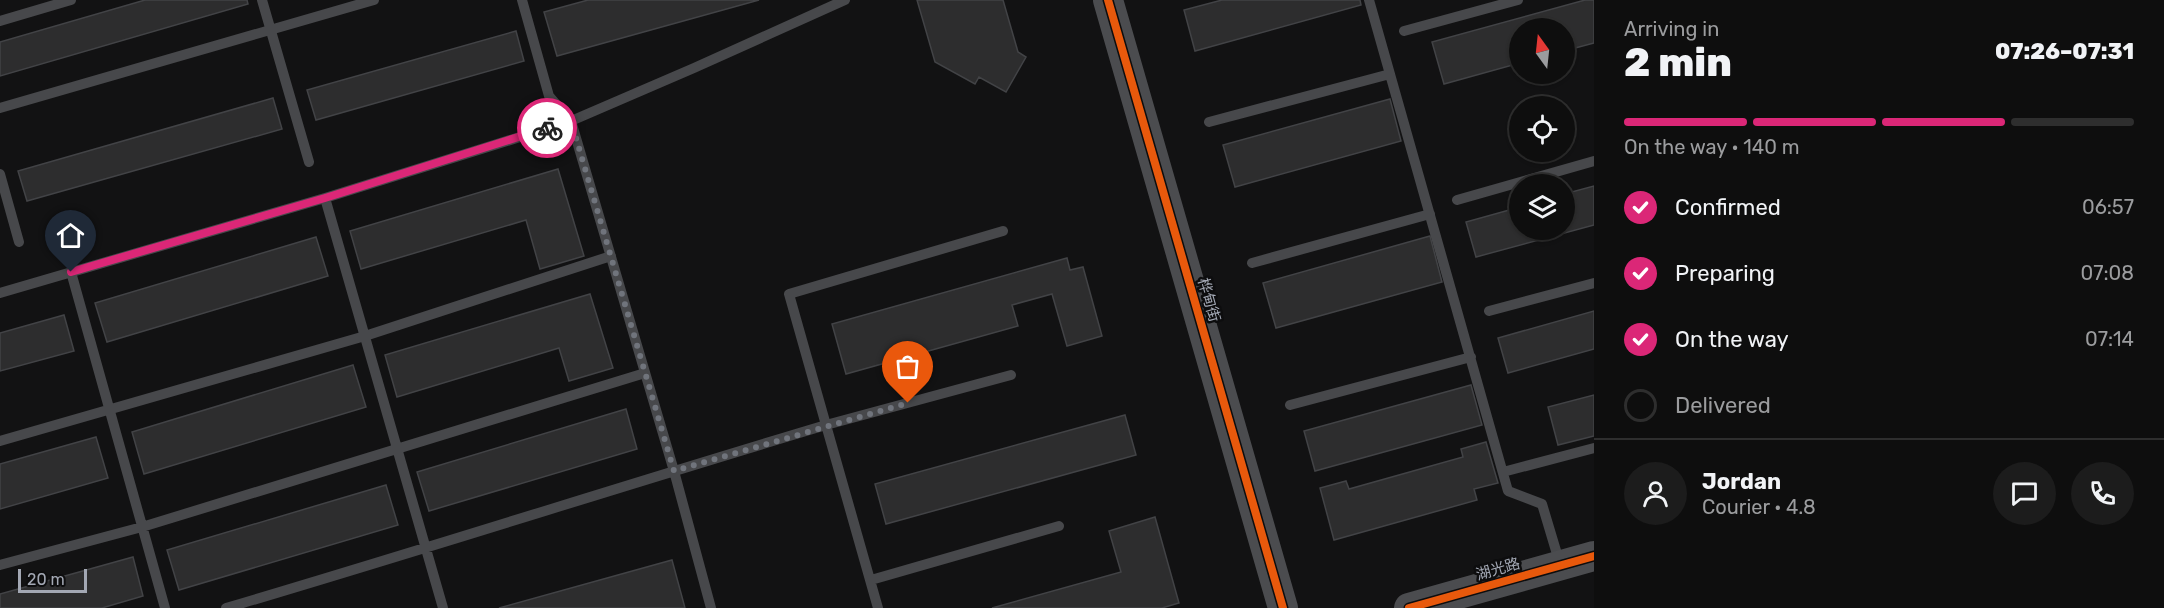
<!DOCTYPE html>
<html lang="en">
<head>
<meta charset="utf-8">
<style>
  :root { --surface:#0e0e0e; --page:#1c1c1c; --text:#f1f3f6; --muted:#9b9c9e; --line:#2e2e2e; --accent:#db2777 }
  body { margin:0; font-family:Rubik,"Noto Sans SC",sans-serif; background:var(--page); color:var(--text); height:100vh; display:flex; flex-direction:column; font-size:22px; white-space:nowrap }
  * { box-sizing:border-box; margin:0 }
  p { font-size:20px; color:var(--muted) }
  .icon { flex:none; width:33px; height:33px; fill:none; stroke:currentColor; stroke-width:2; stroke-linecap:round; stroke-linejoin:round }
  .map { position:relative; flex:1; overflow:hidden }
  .panel { display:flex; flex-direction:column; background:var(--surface); width:570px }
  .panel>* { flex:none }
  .needle { width:39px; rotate:345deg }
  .fabs { position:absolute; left:1509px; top:18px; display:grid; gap:12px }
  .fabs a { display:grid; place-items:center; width:66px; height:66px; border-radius:50%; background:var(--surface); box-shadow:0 2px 4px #0004,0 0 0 2px var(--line); font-size:30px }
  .scale { position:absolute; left:18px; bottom:15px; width:69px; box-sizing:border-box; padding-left:6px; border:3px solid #a3a8b4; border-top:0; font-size:16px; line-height:21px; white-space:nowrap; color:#a3a8b4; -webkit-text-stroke:4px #0d0d0e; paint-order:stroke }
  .pin { position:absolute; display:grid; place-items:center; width:51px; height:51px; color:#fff; margin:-62px -26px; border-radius:50% 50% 50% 0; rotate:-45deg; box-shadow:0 0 6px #0007 }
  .pin .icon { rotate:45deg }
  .courier { position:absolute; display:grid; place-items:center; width:60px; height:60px; margin:-30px; border:4px solid #db2777; border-radius:50%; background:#fff; color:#222; box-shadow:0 2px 8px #0007 }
  .headline em { font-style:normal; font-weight:800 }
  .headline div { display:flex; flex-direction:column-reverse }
  .headline { display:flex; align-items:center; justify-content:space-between; height:102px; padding:0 30px }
  h1 { font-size:39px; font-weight:800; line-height:45px }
  .bar { display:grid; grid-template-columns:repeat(4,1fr); gap:9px 6px; align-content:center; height:72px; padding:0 30px }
  .bar i { height:8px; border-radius:4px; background:var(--line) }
  .bar .current { background:var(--accent) }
  .bar p { grid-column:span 4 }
  .line { display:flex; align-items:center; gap:15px; padding:0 30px; border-top:2px solid var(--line) }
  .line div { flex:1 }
  .round { display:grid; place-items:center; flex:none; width:63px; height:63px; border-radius:32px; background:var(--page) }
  ol { padding:0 30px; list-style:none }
  li { display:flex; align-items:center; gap:18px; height:66px }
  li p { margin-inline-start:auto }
  li .icon { padding:6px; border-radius:50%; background:var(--accent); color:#fff; stroke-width:4 }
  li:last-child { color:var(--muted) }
  li i { width:33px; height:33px; border:3px solid var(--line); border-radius:50% }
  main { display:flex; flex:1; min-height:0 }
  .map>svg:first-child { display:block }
  .building { fill:#2d2d2e; stroke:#424346; stroke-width:1.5 }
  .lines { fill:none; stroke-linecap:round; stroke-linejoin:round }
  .lane { stroke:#47484b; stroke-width:10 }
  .secondary { stroke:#4b4c4f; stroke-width:30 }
  .cycleway-casing { stroke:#0d0d0e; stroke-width:11 }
  .cycleway { stroke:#e8590c; stroke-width:8 }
  .done { stroke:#70747c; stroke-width:6; stroke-dasharray:0 10.8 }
  .route { stroke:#db2777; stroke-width:8 }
  .labels { text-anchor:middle; stroke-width:5; stroke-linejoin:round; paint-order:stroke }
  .street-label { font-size:15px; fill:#a3a8b4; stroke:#0d0d0e }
</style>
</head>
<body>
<main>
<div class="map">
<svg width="1594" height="608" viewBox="0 0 1594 608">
  <rect width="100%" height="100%" fill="#121213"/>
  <path class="building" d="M 145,0 L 247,0 L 248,4 L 0,76 L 0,42 Z
    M 588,0 L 759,0 L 557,56 L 544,12 Z
    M 917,0 L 1003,0 L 1018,52 L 1026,57 L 1006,92 L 979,77 L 975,84 L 935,62 Z
    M 1222,0 L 1360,0 L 1361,5 L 1195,51 L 1184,10 Z
    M 1585,0 L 1594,0 L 1594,43 L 1564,51 L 1564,28 L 1520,28 L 1520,63 L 1444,84 L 1432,42 Z
    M 516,31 L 524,61 L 316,120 L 307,90 Z
    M 273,98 L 282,129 L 27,201 L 18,171 Z
    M 1390,99 L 1401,141 L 1235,187 L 1223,145 Z
    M 558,169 L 584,256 L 540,269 L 526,220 L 361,269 L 350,231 Z
    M 1594,186 L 1594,225 L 1476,257 L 1466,222 L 1520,207 L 1520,230 L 1564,230 L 1564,194 Z
    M 1430,236 L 1442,282 L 1276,328 L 1263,283 Z
    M 316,237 L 328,276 L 107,342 L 95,303 Z
    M 1067,258 L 1070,270 L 1083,267 L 1102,336 L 1067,346 L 1052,294 L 1012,305 L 1018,326 L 846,374 L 832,324 Z
    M 590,294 L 613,368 L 569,381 L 559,348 L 397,397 L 385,355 Z
    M 1594,311 L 1594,349 L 1508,373 L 1498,338 Z
    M 64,315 L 74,351 L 0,371 L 0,333 Z
    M 353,365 L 366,407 L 144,474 L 132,432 Z
    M 1471,385 L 1482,425 L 1315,471 L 1304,431 Z
    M 1594,395 L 1594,436 L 1558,445 L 1548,407 Z
    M 626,409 L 637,449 L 429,511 L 417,472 Z
    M 1125,415 L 1136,455 L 886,524 L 875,484 Z
    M 96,437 L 108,478 L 0,509 L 0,464 Z
    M 1486,442 L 1498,483 L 1474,489 L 1477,500 L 1334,540 L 1320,488 L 1346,481 L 1349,489 L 1463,457 L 1461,449 Z
    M 386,485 L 398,525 L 179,590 L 167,550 Z
    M 1155,517 L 1179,603 L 1162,608 L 992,608 L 1121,572 L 1109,531 Z
    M 133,557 L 143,596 L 102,608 L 0,608 L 0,594 Z
    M 672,560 L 685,608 L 499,608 Z"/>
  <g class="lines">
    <path class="lane" d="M 262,0 L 309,162
      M 522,0 L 549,96 L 571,121 L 674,471 L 711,608
      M 1369,0 L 1508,491 L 1542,504 L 1560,564
      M 0,21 L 71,0
      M 1404,31 L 1518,0
      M 0,108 L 374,0
      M 1209,122 L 1390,74
      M 0,174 L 19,242
      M 325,198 L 443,608
      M 1457,200 L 1594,161
      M 1003,231 L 789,294 L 826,425 L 1011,375
      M 1252,263 L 1430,214
      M 71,272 L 165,608
      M 0,293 L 325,198 L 571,121 L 694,68 L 845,0
      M 1489,311 L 1594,283
      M 1290,405 L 1471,357
      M 0,441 L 365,336 L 611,256
      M 1503,472 L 1594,448
      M 0,565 L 142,527 L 645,373
      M 871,580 L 1059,526
      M 226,608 C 426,549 625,485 826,425 L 878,608"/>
    <path class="secondary" d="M 1108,0 L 1283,608
      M 1409,608 L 1594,556"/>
    <defs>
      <path id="cycleway" d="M 1108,0 L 1283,608
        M 1409,608 L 1594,556"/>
    </defs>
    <use href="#cycleway" class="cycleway-casing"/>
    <use href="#cycleway" class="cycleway"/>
  </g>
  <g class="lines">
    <path class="done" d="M 547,128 L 571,121 L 674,471 L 908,403"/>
    <path class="route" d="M 71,272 L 325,198 L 547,128"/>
  </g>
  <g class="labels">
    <g class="street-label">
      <text transform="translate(1209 300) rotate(74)" y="5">桦甸街</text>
      <text transform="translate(1498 569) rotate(-16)" y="5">湖光路</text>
    </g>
  </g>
</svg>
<div class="fabs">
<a><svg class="needle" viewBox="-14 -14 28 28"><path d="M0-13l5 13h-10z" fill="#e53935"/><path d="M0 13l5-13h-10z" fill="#9b9c9e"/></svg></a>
<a><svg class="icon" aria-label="locate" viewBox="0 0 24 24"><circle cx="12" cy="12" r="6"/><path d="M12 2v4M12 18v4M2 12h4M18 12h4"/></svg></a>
<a><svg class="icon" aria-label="layers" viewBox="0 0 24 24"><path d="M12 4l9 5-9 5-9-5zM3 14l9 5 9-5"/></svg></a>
</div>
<div class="scale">20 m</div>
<div class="pin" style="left:908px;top:403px;background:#ea580c"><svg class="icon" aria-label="bag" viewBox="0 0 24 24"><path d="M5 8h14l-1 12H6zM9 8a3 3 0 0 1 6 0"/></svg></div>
<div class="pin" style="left:71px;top:272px;background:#1f2937"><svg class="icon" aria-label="home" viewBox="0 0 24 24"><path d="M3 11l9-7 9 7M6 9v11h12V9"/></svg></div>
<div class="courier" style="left:547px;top:128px"><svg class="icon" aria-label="bike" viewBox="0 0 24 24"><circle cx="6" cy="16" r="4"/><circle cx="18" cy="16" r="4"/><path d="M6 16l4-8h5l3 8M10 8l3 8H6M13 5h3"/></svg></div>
</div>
<section class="panel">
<div class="headline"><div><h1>2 min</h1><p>Arriving in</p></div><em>07:26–07:31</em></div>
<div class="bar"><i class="current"></i><i class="current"></i><i class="current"></i><i></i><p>On the way · 140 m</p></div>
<ol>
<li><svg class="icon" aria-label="check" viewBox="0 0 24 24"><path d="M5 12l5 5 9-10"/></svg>Confirmed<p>06:57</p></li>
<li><svg class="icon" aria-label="check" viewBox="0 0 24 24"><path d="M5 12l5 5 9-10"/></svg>Preparing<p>07:08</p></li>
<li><svg class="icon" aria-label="check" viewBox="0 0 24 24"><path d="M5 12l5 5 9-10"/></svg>On the way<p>07:14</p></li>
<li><i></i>Delivered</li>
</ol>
<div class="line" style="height:108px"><a class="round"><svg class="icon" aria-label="person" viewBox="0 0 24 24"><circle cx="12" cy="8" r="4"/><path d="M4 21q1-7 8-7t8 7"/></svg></a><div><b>Jordan</b><p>Courier · 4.8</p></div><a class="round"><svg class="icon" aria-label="chat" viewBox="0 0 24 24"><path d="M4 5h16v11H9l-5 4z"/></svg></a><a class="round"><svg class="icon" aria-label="phone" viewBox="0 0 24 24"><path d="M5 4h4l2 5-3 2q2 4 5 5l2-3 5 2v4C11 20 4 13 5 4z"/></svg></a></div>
</section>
</main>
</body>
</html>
